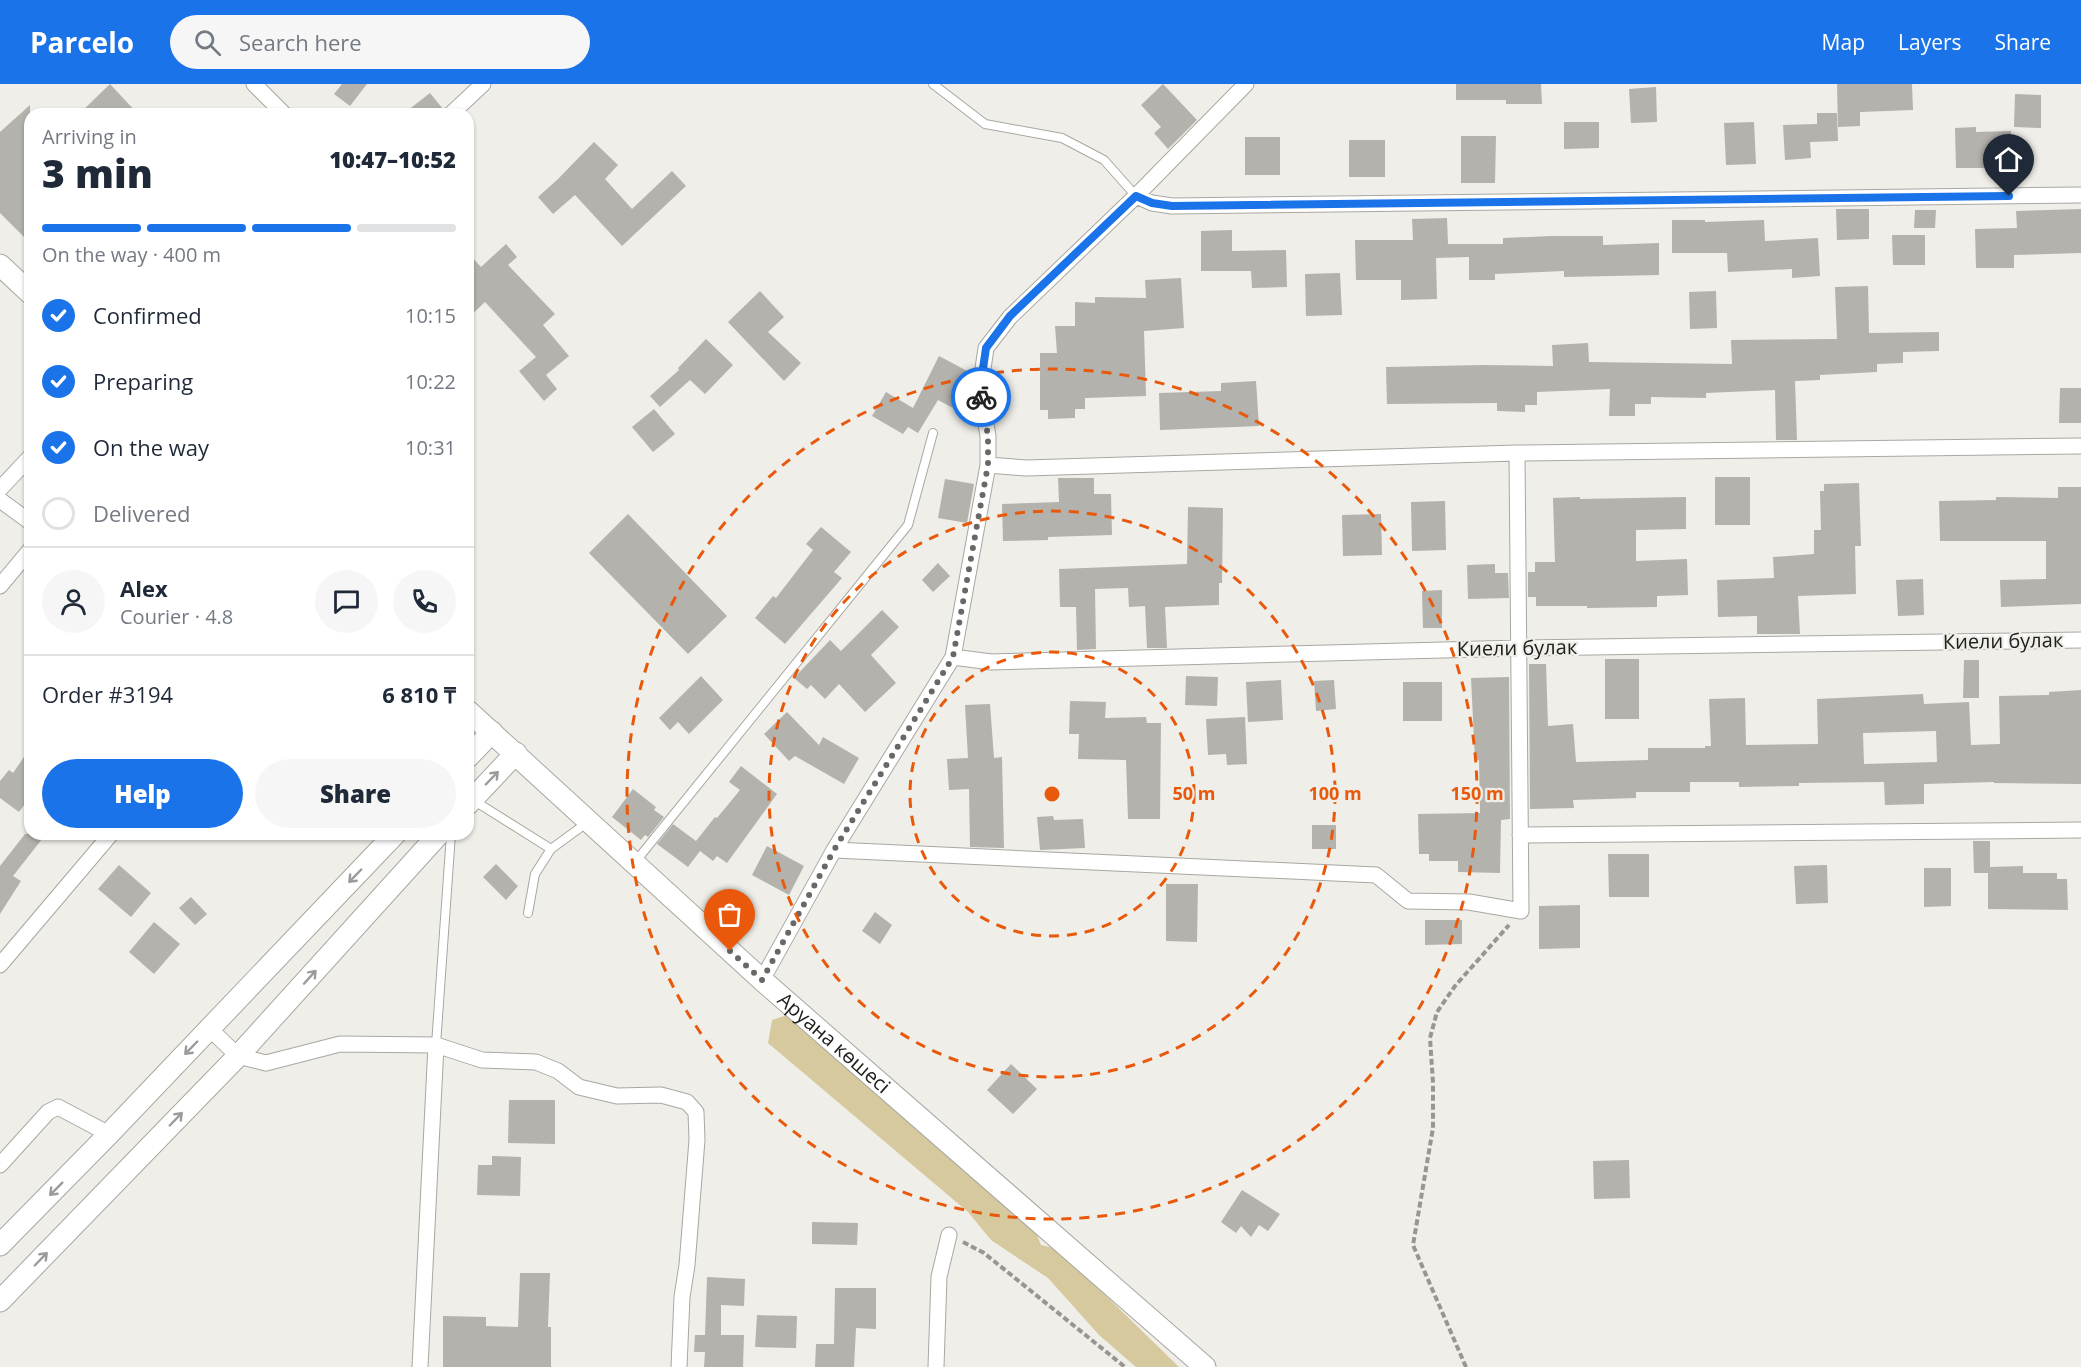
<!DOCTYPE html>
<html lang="en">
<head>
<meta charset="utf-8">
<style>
  :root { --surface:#fff; --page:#f6f6f7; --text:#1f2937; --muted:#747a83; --line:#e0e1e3; --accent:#1a73e8 }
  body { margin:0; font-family:"Open Sans",sans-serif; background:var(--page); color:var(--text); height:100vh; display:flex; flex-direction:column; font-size:22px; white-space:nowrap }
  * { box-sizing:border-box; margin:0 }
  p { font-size:20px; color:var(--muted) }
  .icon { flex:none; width:33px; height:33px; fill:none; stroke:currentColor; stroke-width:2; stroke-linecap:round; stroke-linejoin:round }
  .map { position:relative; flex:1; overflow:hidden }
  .drawer { position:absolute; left:24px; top:24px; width:450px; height:732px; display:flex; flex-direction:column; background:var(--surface); border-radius:18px; box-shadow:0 2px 4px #0004 }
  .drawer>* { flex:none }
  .pin { position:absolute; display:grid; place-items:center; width:51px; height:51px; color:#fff; margin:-62px -26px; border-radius:50% 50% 50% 0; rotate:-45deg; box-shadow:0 0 6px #0007 }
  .pin .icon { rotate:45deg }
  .courier { position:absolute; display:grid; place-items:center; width:60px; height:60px; margin:-30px; border:4px solid #1a73e8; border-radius:50%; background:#fff; color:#222; box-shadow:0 2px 8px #0007 }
  .summary em { font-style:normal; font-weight:800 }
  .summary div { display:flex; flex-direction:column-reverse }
  .summary { display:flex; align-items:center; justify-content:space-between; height:102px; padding:0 18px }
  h1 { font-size:39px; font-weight:800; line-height:45px }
  .bar { display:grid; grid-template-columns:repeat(4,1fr); gap:9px 6px; align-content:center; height:72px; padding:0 18px }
  .bar i { height:8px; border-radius:4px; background:var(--line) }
  .bar .on { background:var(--accent) }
  .bar p { grid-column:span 4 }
  .line { display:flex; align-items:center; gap:15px; padding:0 18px; border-top:2px solid var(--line) }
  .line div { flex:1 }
  .round { display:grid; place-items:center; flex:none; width:63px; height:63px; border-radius:32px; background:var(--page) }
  ol { padding:0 18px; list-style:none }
  li { display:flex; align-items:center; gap:18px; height:66px }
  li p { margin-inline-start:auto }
  li .icon { padding:6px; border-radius:50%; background:var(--accent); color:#fff; stroke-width:4 }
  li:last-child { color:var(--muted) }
  li i { width:33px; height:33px; border:3px solid var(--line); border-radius:50% }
  .cta { display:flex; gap:12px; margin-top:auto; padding:12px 18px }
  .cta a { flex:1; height:69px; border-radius:36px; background:var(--accent); color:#fff; font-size:24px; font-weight:800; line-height:69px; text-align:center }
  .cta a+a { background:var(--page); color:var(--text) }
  header { display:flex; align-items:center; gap:36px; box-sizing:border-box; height:84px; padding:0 30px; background:var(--accent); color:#fff }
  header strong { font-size:28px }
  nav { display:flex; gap:33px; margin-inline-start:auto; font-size:21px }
  .search { width:420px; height:54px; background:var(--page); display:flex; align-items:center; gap:15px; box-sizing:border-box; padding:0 21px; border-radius:33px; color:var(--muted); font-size:22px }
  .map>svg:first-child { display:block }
  .green { fill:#d7c99e }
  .building { fill:#b4b2ad; fill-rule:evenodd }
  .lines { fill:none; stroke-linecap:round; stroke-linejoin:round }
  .lane-casing { stroke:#a9a7a2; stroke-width:10 }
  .street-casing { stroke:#a9a7a2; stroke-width:17 }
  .secondary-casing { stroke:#a9a7a2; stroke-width:23 }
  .path { stroke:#979692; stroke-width:4; stroke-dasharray:6 3; stroke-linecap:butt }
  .lane { stroke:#fff; stroke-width:8 }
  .street { stroke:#fff; stroke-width:15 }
  .secondary { stroke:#fff; stroke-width:21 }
  .oneway { stroke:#9b9b9a }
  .done { stroke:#686865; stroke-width:6; stroke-dasharray:0 10.8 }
  .route { stroke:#1a73e8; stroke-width:8 }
  .ring { fill:none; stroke:#e8590c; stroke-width:3; stroke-dasharray:10 8 }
  .labels { text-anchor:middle; stroke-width:4.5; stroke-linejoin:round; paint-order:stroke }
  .street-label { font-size:20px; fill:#20201e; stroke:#efeee8 }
  .centre { fill:#e8590c; stroke:#efeee8; stroke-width:3 }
  .ring-label { font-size:18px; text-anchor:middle; font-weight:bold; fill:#e8590c; stroke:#efeee8; stroke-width:4.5; stroke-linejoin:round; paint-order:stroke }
</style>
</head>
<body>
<header>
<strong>Parcelo</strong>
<div class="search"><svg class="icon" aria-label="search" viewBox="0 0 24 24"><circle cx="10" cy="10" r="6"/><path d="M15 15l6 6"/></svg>Search here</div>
<nav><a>Map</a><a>Layers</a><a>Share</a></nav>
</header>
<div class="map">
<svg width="2081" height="1283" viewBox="0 0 2081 1283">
  <rect width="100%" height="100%" fill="#efeee8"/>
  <path class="green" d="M 790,930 L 1036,1149 L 1041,1161 L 1058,1165 L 1179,1283 L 1136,1283 L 1099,1251 L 1048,1194 L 991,1156 L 968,1128 L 768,959 L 772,936 Z"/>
  <path class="building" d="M 110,0 L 138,30 L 79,30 Z
    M 342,0 L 367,0 L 350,22 L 334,10 Z
    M 1163,0 L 1197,36 L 1168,65 L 1154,49 L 1161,43 L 1141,21 Z
    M 1456,0 L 1541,0 L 1542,20 L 1506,20 L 1506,16 L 1456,16 Z
    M 1837,0 L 1912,0 L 1913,26 L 1860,28 L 1860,42 L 1838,43 Z
    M 1656,3 L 1657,38 L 1631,39 L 1629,5 Z
    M 430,9 L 443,25 L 441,30 L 403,30 Z
    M 2015,10 L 2041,11 L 2041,44 L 2014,43 Z
    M 30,21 L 30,159 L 0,129 L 0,48 Z
    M 1817,29 L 1837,29 L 1838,57 L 1810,58 L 1811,74 L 1785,76 L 1783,41 L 1817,40 Z
    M 1564,38 L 1599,38 L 1599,64 L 1564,65 Z
    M 1754,38 L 1756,80 L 1726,81 L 1724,39 Z
    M 1976,43 L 1976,48 L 2011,47 L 2013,87 L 1991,88 L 1991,84 L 1956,84 L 1955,44 Z
    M 1461,52 L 1496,52 L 1495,99 L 1461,99 Z
    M 1245,53 L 1280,53 L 1280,91 L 1245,91 Z
    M 1349,56 L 1385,56 L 1385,93 L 1349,93 Z
    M 594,58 L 618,81 L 605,95 L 632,125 L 672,87 L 686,102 L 622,162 L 575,111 L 553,130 L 538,113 L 558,95 Z
    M 1836,125 L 1869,125 L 1869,155 L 1837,156 Z
    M 2081,125 L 2081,169 L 2014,171 L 2014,184 L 1976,184 L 1975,145 L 2017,144 L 2016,127 Z
    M 1915,126 L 1936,126 L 1935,144 L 1914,144 Z
    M 1447,134 L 1448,160 L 1503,160 L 1503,154 L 1551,152 L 1603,152 L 1603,161 L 1659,159 L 1659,191 L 1564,193 L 1564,187 L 1495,190 L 1495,196 L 1469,196 L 1469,173 L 1436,174 L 1437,215 L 1401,216 L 1401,196 L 1356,196 L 1355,156 L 1413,156 L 1412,135 Z
    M 1672,136 L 1705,136 L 1705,138 L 1764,136 L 1765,157 L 1818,154 L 1820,192 L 1792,194 L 1792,185 L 1728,188 L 1727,169 L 1672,169 Z
    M 1232,146 L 1232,167 L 1286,166 L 1287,203 L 1252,204 L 1251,187 L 1201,187 L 1201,147 Z
    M 1892,151 L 1925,151 L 1925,181 L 1893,181 Z
    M 506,160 L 517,173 L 508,181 L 555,230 L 543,241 L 569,272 L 546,291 L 557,305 L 544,317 L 519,287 L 536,273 L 485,218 L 468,234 L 468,169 L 481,183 Z
    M 1340,189 L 1342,231 L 1306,232 L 1305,190 Z
    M 1181,194 L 1184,244 L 1144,247 L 1146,312 L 1085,314 L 1085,325 L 1075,325 L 1075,334 L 1048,335 L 1048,326 L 1040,326 L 1040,269 L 1057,269 L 1055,242 L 1075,242 L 1075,218 L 1095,219 L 1095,213 L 1146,214 L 1145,196 Z
    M 1868,202 L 1869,249 L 1939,248 L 1939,267 L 1903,268 L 1903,279 L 1877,280 L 1877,288 L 1820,291 L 1820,296 L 1795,297 L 1797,356 L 1776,356 L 1775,306 L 1706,309 L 1706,314 L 1651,313 L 1651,320 L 1635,320 L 1635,332 L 1609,332 L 1610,305 L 1537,308 L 1537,321 L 1525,321 L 1525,328 L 1497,327 L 1497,319 L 1387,320 L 1386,283 L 1482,281 L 1553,282 L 1552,261 L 1588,259 L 1589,278 L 1732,280 L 1731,256 L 1837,255 L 1835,203 Z
    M 760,207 L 784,233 L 768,248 L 801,279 L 784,297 L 728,238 Z
    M 1716,207 L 1717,244 L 1690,245 L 1689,208 Z
    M 706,255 L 733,281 L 705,310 L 690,296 L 660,323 L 650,312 L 679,286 L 678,284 Z
    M 939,272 L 971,289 L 953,324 L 938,316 L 918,349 L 908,343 L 903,350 L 872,332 L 886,308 L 913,324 Z
    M 1256,297 L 1259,342 L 1160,346 L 1159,309 L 1221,307 L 1221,299 Z
    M 2060,304 L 2081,304 L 2081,339 L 2059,339 Z
    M 654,325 L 675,350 L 653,368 L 632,343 Z
    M 1715,393 L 1750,393 L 1750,441 L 1715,441 Z
    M 1058,394 L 1094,394 L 1094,410 L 1111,410 L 1112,451 L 1048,453 L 1048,456 L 1003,457 L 1002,420 L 1059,418 Z
    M 945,395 L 974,400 L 967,439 L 938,434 Z
    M 1859,399 L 1861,462 L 1855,462 L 1856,510 L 1798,512 L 1800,550 L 1757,550 L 1757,532 L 1718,533 L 1717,496 L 1774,494 L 1773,473 L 1814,470 L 1814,446 L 1821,446 L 1820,407 L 1824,407 L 1824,400 Z
    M 2058,403 L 2081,403 L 2081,520 L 2001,523 L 2000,496 L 2046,495 L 2046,457 L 1940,457 L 1939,417 L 1996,416 L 1996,413 L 2058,414 Z
    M 1580,413 L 1580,415 L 1686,413 L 1686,445 L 1636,446 L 1636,477 L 1687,475 L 1688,511 L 1657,512 L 1657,523 L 1587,524 L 1587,522 L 1536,522 L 1536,513 L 1528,513 L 1528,488 L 1535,488 L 1535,478 L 1555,478 L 1553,414 Z
    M 1445,417 L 1446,466 L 1412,467 L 1411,418 Z
    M 1188,423 L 1223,424 L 1222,499 L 1219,499 L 1219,521 L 1165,523 L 1167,564 L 1147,564 L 1145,522 L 1129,523 L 1128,504 L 1095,505 L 1096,565 L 1077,566 L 1076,523 L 1060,523 L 1059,485 L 1187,480 Z
    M 628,430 L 727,532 L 688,570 L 589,469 Z
    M 1381,430 L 1382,471 L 1343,472 L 1342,431 Z
    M 821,443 L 851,468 L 834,488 L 842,494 L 785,560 L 755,534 L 773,512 L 776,514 L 813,466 L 806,460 Z
    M 938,479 L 950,492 L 933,508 L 922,496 Z
    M 1495,480 L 1495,489 L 1508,489 L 1509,514 L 1468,515 L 1467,481 Z
    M 1923,495 L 1924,531 L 1898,532 L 1896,496 Z
    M 1442,506 L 1442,544 L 1423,544 L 1422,507 Z
    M 882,526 L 899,543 L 871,571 L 896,599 L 865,628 L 839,600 L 825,615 L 811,601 L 807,605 L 794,594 L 830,556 L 841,567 Z
    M 1605,575 L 1639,575 L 1639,635 L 1605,635 Z
    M 1964,576 L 1979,576 L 1979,614 L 1963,614 Z
    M 1529,580 L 1546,580 L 1548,642 L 1573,640 L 1576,678 L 1648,676 L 1648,664 L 1705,664 L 1705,662 L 1711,662 L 1709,615 L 1745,614 L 1746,661 L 1818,660 L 1817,615 L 1923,610 L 1924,620 L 1969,618 L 1971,661 L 2000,660 L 1999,612 L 2049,611 L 2049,608 L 2081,606 L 2081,700 L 1994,699 L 1994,698 L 1924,700 L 1924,720 L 1885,721 L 1884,698 L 1799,699 L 1799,702 L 1739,703 L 1739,698 L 1690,698 L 1690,708 L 1636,708 L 1636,714 L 1573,716 L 1574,724 L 1530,725 ZM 1936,647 L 1937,678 L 1864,680 L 1863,649 Z
    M 701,592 L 723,616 L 689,650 L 678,638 L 670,646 L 659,634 Z
    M 1186,592 L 1218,593 L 1217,622 L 1185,621 Z
    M 1509,593 L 1510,735 L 1501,736 L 1500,789 L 1458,788 L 1458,777 L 1429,777 L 1429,770 L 1419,770 L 1418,730 L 1480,729 L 1479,676 L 1475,676 L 1471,594 Z
    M 1281,596 L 1283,636 L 1248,638 L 1246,598 Z
    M 1334,596 L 1336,625 L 1316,627 L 1314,597 Z
    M 1403,598 L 1442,598 L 1442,637 L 1403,637 Z
    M 1070,617 L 1106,618 L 1105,634 L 1146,633 L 1147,639 L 1161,639 L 1160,735 L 1128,735 L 1126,676 L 1078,675 L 1079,650 L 1069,650 Z
    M 990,620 L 994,674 L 1002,673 L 1004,764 L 970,763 L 969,705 L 949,706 L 947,675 L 968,674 L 965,621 Z
    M 787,628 L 819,661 L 823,653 L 859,674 L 844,700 L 795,672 L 789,677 L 764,650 Z
    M 1245,633 L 1247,680 L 1227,681 L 1226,670 L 1208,671 L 1206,635 Z
    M 30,664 L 30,713 L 19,728 L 0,714 L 0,697 L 9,686 L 13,689 Z
    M 741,682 L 777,710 L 727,779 L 717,772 L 713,777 L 700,767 L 688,783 L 657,760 L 673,740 L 696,757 L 715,733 L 717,734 L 740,706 L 729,698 Z
    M 633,705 L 656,723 L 654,726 L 664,733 L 648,753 L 645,751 L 641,756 L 612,733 Z
    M 1053,732 L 1054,736 L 1083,735 L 1085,764 L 1040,766 L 1037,733 Z
    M 1312,741 L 1336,741 L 1336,765 L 1312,765 Z
    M 25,750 L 46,750 L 13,792 L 21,797 L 0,830 L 0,782 Z
    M 1973,757 L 1990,757 L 1990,783 L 2023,782 L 2023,789 L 2057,789 L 2057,795 L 2067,795 L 2068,826 L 1988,825 L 1988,789 L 1974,789 Z
    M 767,762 L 804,782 L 789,811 L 752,791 Z
    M 1608,770 L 1649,770 L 1649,813 L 1609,813 Z
    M 496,780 L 518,802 L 506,816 L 483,793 Z
    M 119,781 L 151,809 L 131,833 L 98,805 Z
    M 1827,781 L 1828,819 L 1796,820 L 1794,782 Z
    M 1924,784 L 1951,784 L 1951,822 L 1924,823 Z
    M 1166,800 L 1198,800 L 1197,858 L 1166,857 Z
    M 191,813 L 207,830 L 195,841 L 179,824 Z
    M 1580,821 L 1580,864 L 1539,865 L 1539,822 Z
    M 875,828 L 892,841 L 880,860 L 862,847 Z
    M 1425,836 L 1462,836 L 1462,860 L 1425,861 Z
    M 154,838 L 180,860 L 154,890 L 129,868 Z
    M 1011,980 L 1037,1005 L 1013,1030 L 987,1006 Z
    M 509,1016 L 555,1016 L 555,1060 L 508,1059 Z
    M 492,1072 L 521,1073 L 520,1112 L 477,1111 L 478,1081 L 492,1081 Z
    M 1629,1076 L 1630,1114 L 1594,1115 L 1593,1077 Z
    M 1242,1106 L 1280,1130 L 1268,1147 L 1259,1141 L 1251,1153 L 1241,1142 L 1236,1149 L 1221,1138 Z
    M 812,1138 L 858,1139 L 857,1161 L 812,1160 Z
    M 520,1189 L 550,1189 L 548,1243 L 551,1243 L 551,1283 L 443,1283 L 443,1232 L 486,1233 L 486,1242 L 518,1243 Z
    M 707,1193 L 745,1195 L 744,1222 L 721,1221 L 721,1251 L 744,1251 L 743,1283 L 704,1283 L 705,1268 L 694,1268 L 695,1251 L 705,1251 Z
    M 835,1204 L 876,1204 L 876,1245 L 856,1244 L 854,1283 L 815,1283 L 816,1260 L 834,1260 Z
    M 757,1231 L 797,1232 L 796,1264 L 755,1263 Z"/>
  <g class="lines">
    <defs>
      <path id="lane" d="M 933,0 L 985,40 L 1062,54 L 1104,76 L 1136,112
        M 473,716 L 551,765 L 588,738
        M 636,777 L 908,441 L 933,349
        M 528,829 L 535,790 L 551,765
        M 436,961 L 451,750"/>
      <path id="street" d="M 254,0 L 284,30
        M 451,30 L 483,0
        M 1136,112 L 1152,119 L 1172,122 L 2081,111
        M 988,381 L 988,352 L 980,305 L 986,264 L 1010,233 L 1136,112 L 1246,0
        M 0,405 L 30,373
        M 0,416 L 30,438
        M 0,502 L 30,466
        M 953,573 L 991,578 L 1520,564 L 2081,556
        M 1520,751 L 2081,746
        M 834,766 L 1376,791 L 1408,817 L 1469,818 L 1521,827 L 1517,369
        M 0,881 L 111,750
        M 762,896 L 834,766 L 953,573 L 988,381 L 1026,384 L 1517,369 L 2081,362
        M 210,945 L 238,972 L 266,979 L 340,960 L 436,961 L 482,976 L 536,978 L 558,987 L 579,1003 L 617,1012 L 661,1011 L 687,1018 L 696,1028 L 697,1056 L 687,1181 L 682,1213 L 679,1283
        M 0,1081 L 48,1028 L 58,1023 L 109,1050
        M 420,1283 L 436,961
        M 936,1283 L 939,1193 L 949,1151"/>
      <g id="secondary">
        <path d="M 0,181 L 30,209"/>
        <path id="s1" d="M 468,627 L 762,896 L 1205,1283"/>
        <path d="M 468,673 L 492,648"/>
        <path d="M 468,720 L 516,669"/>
        <path d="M 0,1161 L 109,1050 L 395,750"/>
        <path d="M 0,1217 L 238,972 L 439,750"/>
      </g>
    </defs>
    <use href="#lane" class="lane-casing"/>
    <use href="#street" class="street-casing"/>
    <use href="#secondary" class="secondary-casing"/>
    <path class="path" d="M 963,1158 L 984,1169 L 1125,1283
      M 1466,1283 L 1413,1161 L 1433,1044 L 1433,999 L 1430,954 L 1437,928 L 1455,902 L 1509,841"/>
    <use href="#lane" class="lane"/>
    <use href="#street" class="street"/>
    <use href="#secondary" class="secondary"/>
  </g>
  <defs><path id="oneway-shaft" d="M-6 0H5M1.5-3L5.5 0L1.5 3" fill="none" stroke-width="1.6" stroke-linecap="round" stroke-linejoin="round" transform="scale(1.5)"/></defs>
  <g class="oneway">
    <use href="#oneway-shaft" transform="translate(492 694) rotate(-46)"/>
    <use href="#oneway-shaft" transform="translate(355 792) rotate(134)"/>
    <use href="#oneway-shaft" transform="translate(310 893) rotate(-48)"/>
    <use href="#oneway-shaft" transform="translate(191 964) rotate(134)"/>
    <use href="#oneway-shaft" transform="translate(176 1035) rotate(-46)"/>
    <use href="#oneway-shaft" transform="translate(56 1105) rotate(135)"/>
    <use href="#oneway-shaft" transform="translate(41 1175) rotate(-46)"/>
  </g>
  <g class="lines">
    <path class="done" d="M 730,867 L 762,896 L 834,766 L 953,573 L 988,381 L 988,352 L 981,313"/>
    <path class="route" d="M 981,313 L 980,305 L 986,264 L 1010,232 L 1136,112 L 1152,119 L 1172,122 L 2009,112"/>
  </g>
  <g class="ring">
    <circle cx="1052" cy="710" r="142"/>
    <circle cx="1052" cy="710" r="283"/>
    <circle cx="1052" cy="710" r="425"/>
  </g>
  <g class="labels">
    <g class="street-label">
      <text transform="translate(2003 557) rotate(-1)" y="7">Киели булак</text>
      <text transform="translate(1517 564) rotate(-1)" y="7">Киели булак</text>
      <text dy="7" stroke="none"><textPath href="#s1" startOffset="494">Аруана көшесі</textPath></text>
    </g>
  </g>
  <circle cx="1052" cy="710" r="9" class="centre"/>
  <g class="ring-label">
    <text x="1194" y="716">50 m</text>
    <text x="1335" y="716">100 m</text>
    <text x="1477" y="716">150 m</text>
  </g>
</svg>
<div class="pin" style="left:730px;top:867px;background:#ea580c"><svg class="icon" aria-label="bag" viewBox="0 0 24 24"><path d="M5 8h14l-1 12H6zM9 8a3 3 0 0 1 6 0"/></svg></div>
<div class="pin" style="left:2009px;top:112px;background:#1f2937"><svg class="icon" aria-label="home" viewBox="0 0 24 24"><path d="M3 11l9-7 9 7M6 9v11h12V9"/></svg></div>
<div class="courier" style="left:981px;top:313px"><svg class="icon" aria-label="bike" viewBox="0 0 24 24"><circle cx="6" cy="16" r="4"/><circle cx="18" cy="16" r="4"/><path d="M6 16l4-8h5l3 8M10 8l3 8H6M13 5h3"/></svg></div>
<section class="drawer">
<div class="summary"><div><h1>3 min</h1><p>Arriving in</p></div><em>10:47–10:52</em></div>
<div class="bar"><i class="on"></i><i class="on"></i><i class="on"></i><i></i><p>On the way · 400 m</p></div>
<ol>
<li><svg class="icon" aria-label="check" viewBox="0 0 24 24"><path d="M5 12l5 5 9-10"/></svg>Confirmed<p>10:15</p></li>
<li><svg class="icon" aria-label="check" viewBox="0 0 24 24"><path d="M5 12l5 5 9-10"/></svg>Preparing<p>10:22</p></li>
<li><svg class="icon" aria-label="check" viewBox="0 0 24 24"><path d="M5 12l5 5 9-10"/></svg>On the way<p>10:31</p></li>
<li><i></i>Delivered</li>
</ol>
<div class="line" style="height:108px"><a class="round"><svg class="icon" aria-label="person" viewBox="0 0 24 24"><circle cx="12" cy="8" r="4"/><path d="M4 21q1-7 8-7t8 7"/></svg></a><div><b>Alex</b><p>Courier · 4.8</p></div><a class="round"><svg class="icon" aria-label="chat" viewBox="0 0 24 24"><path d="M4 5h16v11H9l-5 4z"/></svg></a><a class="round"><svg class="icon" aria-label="phone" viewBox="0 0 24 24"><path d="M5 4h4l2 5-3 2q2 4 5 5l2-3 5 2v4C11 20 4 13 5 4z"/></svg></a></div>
<div class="line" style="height:78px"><div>Order #3194</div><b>6 810 ₸</b></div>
<div class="cta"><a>Help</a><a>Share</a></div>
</section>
</div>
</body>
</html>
